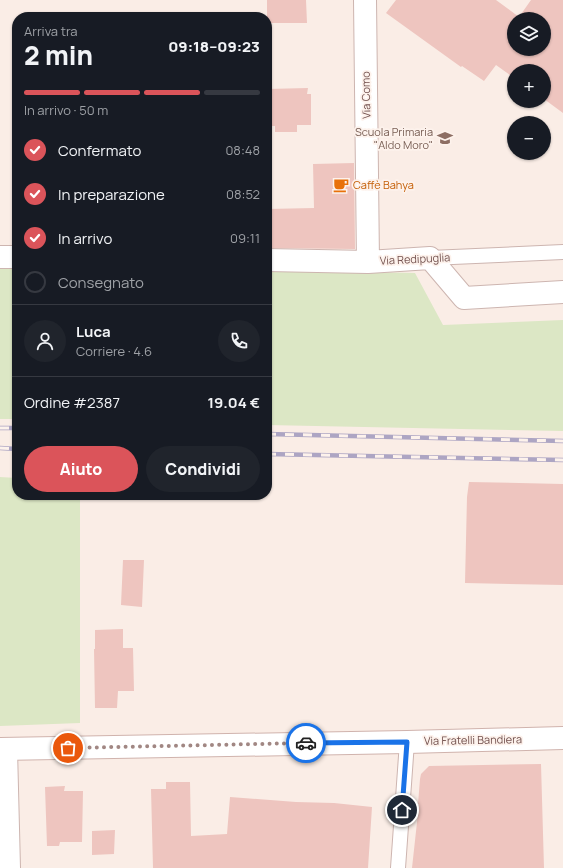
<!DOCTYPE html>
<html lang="it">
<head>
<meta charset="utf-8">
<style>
  :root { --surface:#171b24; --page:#20242c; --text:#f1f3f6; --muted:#9ea1a6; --line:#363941; --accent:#db545a }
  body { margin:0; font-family:Manrope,sans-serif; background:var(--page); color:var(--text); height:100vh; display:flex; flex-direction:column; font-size:15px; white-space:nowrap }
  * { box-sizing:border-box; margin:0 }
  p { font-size:13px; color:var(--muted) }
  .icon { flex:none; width:22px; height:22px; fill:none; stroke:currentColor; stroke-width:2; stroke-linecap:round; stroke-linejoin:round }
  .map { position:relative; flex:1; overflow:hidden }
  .sheet { position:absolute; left:12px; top:12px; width:260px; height:488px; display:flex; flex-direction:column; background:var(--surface); border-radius:16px; box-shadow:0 1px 3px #0004 }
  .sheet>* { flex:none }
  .fabs { position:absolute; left:507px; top:12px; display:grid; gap:8px }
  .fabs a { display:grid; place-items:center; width:44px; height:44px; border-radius:50%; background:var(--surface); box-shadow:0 1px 3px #0004; font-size:20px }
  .pin { position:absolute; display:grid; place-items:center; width:34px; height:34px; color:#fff; margin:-17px; border:2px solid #fff; border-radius:50%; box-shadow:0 1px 4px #0007 }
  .courier { position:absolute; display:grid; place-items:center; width:40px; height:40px; margin:-20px; border:3px solid #1a73e8; border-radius:50%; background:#fff; color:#222; box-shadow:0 1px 5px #0007 }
  .summary em { font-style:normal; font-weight:800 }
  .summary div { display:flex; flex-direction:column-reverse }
  .summary { display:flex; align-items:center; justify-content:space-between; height:68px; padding:0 12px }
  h1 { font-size:26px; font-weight:800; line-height:30px }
  .bar { display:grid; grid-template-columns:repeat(4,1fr); gap:6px 4px; align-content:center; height:48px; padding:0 12px }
  .bar i { height:5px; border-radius:3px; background:var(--line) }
  .bar .on { background:var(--accent) }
  .bar p { grid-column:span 4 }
  .line { display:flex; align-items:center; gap:10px; padding:0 12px; border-top:1px solid var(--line) }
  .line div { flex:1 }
  .round { display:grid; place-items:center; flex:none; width:42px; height:42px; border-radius:21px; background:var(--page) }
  ol { padding:0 12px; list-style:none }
  li { display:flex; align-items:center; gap:12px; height:44px }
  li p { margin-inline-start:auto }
  li .icon { padding:4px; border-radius:50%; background:var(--accent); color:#fff; stroke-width:4 }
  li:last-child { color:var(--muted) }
  li i { width:22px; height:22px; border:2px solid var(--line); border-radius:50% }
  .button { display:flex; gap:8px; margin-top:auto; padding:8px 12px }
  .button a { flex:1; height:46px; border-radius:24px; background:var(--accent); color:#fff; font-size:16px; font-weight:800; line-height:46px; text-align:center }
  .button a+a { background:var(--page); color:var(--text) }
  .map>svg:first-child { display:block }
  .green { fill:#dce7c5 }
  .building { fill:#eec5bf; fill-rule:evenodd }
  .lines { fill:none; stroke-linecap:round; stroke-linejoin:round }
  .lane-casing { stroke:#cdb5b0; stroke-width:16 }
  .street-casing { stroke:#cdb5b0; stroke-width:24 }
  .secondary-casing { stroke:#d0b3ad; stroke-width:24 }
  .lane { stroke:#fff; stroke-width:14 }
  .street { stroke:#fff; stroke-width:22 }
  .secondary { stroke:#fff; stroke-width:22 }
  .rail-casing { stroke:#ada5c3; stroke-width:4.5 }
  .rail { stroke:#fdf2ec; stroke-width:3; stroke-dasharray:9; stroke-linecap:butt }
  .done { stroke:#a18783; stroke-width:4; stroke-dasharray:0 7.2 }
  .route { stroke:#1a73e8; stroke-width:5 }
  .labels { text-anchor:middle; stroke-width:3.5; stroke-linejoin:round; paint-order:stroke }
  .street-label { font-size:11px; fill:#71504d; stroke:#fdf2ec }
  .education-label { font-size:11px; fill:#785e54; stroke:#fdf2ec; text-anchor:end }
  .food-label { font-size:11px; fill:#c56008; stroke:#fdf2ec; text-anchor:start }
</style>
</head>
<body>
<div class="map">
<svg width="563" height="868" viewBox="0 0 563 868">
  <rect width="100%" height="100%" fill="#faede6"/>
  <path class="green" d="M 0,266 L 17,266 L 17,419 L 0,419 Z
    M 267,270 L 415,273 L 443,325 L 563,320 L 563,431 L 267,425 Z
    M 0,477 L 17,478 L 17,495 L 80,495 L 80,723 L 0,726 Z"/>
  <path class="building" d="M 267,0 L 306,0 L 307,23 L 267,23 Z
    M 396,0 L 496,0 L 519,17 L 531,0 L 563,0 L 563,113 L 544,99 L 544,71 L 514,71 L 514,78 L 496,65 L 484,81 L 462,66 L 461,67 L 386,13 ZM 514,19 L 544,19 L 544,49 L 514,49 Z
    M 308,88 L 307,94 L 311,94 L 311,125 L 297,125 L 297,132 L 275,132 L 275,126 L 267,126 L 267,89 Z
    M 354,163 L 355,249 L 267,248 L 267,209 L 314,208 L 313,164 Z
    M 469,482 L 563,484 L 563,585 L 465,583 L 467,497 Z
    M 123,560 L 144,560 L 142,607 L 121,605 Z
    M 123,629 L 123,648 L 133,648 L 134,691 L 118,691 L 117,708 L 95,708 L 94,649 L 95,649 L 95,630 Z
    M 541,764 L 544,868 L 412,868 L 419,804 L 418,804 L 420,779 L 421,774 L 429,766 Z
    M 166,782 L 190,782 L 191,836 L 227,834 L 230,797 L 296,802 L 334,803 L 372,807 L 368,868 L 153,868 L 151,789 L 166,789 Z
    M 65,786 L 64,791 L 83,791 L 82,842 L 60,842 L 59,846 L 47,846 L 45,787 Z
    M 115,830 L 114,854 L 92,855 L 92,831 Z"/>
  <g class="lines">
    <defs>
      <path id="lane" d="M 430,258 L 563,252
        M 398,868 L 407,742"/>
      <path id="street" d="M 365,0 L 368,262
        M 0,257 L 17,257
        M 267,260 L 368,262 L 430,258 L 464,298 L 563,292
        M 6,749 L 9,868"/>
      <path id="secondary" d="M 0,749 L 407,742 L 563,738"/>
    </defs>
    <use href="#lane" class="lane-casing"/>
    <use href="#street" class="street-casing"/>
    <use href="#secondary" class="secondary-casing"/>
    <use href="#lane" class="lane"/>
    <use href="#street" class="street"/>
    <use href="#secondary" class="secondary"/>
    <defs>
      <path id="rail" d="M 0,428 L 17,428
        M 267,434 L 563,441
        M 0,448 L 17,449
        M 267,454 L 563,460"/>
    </defs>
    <use href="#rail" class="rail-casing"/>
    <use href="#rail" class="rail"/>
  </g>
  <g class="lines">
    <path class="done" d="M 68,748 L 306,743"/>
    <path class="route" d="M 306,743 L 407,742 L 402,810"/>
  </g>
  <defs>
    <symbol id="school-bare" viewBox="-9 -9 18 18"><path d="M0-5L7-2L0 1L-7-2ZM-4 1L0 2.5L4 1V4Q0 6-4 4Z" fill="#8d6e63" stroke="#fdf2ec" stroke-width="2.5" paint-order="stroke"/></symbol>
    <symbol id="cafe-bare" viewBox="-9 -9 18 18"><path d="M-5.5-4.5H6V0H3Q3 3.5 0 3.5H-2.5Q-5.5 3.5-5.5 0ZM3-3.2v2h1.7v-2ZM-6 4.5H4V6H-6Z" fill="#e8710a" stroke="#fdf2ec" stroke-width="2.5" paint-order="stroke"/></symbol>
  </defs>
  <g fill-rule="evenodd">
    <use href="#school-bare" x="434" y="127" width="22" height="22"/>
    <use href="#cafe-bare" x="330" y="174" width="22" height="22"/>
  </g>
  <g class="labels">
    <g class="street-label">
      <text transform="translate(366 95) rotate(-91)" y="4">Via Como</text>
      <text transform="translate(415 259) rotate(-3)" y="4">Via Redipuglia</text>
      <text transform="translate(473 740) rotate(-1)" y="4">Via Fratelli Bandiera</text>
    </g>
    <g class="education-label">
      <text x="433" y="136">Scuola Primaria<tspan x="433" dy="13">"Aldo Moro"</tspan></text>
    </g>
    <g class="food-label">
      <text x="353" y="189">Caffè Bahya</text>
    </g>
  </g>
</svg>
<div class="fabs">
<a><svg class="icon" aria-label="layers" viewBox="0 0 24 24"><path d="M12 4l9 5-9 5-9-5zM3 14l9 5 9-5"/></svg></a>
<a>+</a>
<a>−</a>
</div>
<div class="pin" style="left:68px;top:748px;background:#ea580c"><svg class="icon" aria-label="bag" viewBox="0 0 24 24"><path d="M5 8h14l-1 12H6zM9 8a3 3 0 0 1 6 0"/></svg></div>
<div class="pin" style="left:402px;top:810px;background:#1f2937"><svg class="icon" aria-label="home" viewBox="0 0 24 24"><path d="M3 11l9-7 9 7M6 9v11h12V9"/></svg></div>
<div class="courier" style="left:306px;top:743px"><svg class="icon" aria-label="car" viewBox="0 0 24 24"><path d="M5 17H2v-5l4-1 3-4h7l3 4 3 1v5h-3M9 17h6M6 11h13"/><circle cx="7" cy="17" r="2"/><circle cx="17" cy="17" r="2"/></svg></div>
<section class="sheet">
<div class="summary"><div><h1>2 min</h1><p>Arriva tra</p></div><em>09:18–09:23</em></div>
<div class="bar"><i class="on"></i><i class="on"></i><i class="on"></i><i></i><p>In arrivo · 50 m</p></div>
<ol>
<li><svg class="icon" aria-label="check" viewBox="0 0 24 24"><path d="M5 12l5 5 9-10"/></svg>Confermato<p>08:48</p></li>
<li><svg class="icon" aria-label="check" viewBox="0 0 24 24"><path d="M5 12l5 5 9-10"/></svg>In preparazione<p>08:52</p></li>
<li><svg class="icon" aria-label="check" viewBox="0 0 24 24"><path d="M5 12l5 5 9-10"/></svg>In arrivo<p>09:11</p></li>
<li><i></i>Consegnato</li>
</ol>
<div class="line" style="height:72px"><a class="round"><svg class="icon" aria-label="person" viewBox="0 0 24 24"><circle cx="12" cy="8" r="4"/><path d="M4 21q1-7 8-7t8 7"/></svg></a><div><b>Luca</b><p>Corriere · 4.6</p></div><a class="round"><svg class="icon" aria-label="phone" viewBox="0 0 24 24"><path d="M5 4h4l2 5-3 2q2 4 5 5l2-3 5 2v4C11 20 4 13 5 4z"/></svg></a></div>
<div class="line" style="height:52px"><div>Ordine #2387</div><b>19.04 €</b></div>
<div class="button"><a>Aiuto</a><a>Condividi</a></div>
</section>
</div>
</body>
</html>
